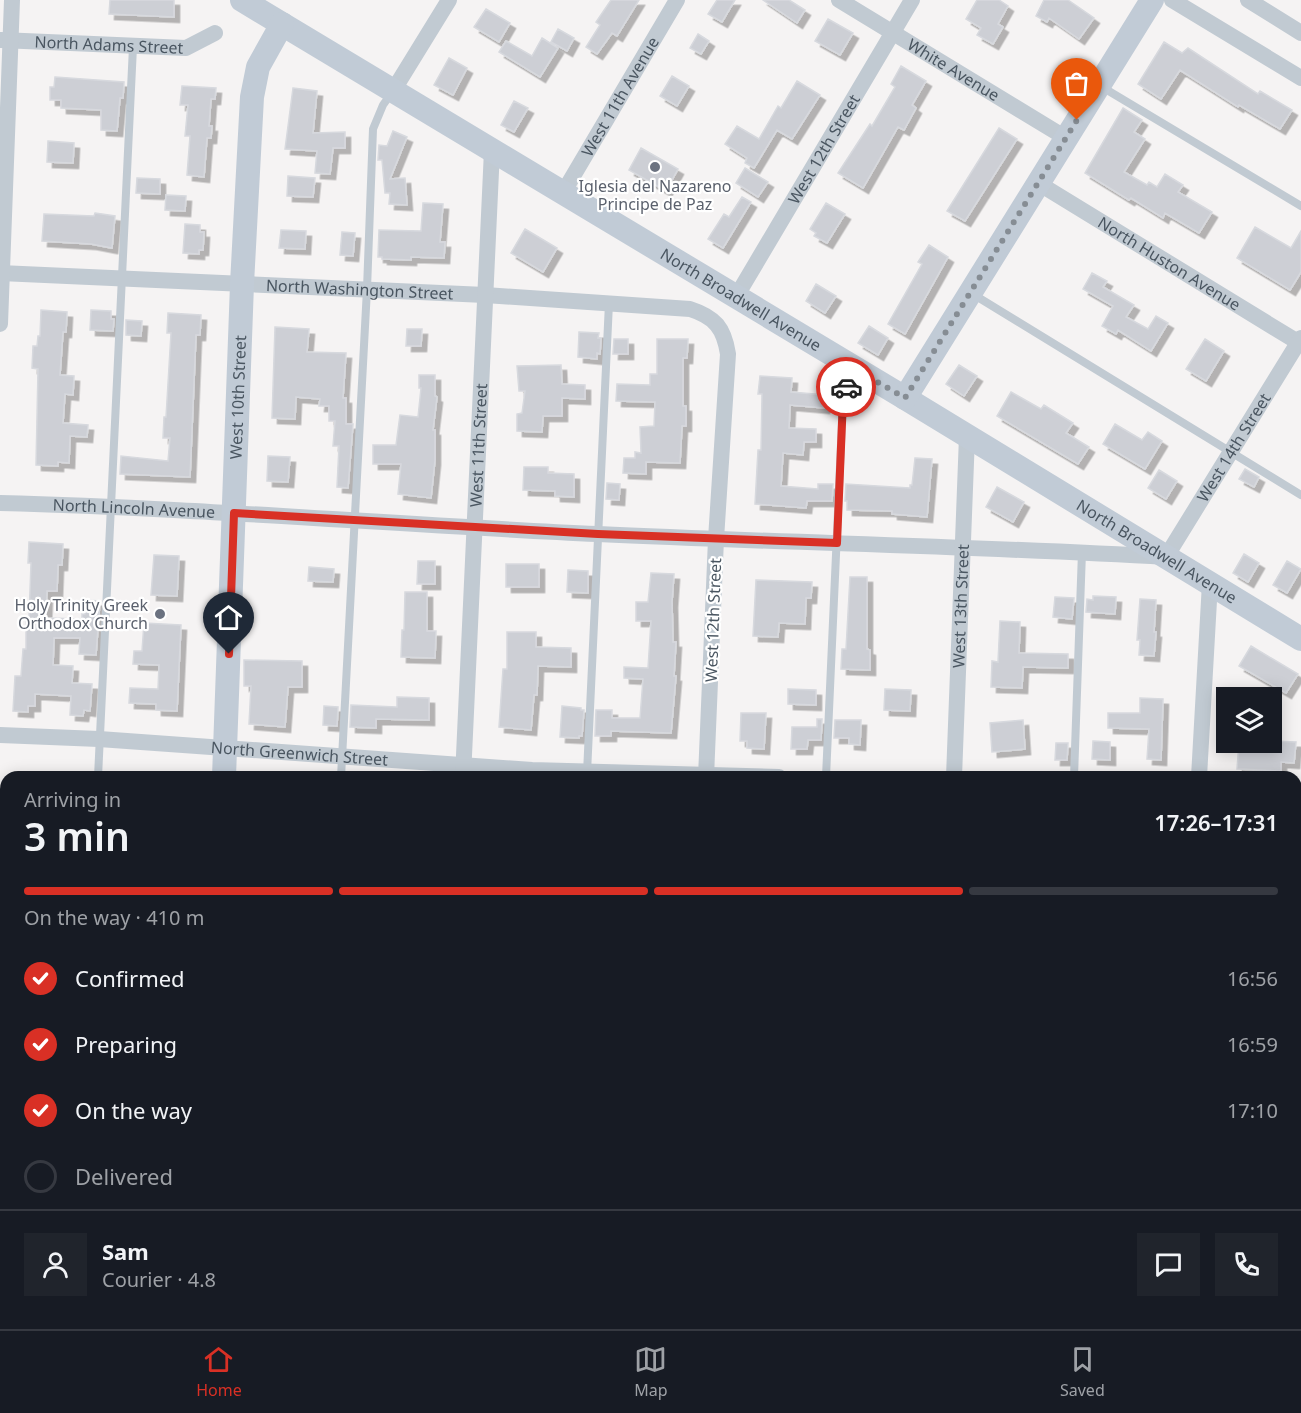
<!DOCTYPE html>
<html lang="en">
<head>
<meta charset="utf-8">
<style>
  :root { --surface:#171b24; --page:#20242c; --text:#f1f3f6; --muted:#9ea1a6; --line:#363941; --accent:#d93025 }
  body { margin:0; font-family:"Noto Sans",sans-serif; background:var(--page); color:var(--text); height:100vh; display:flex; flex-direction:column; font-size:22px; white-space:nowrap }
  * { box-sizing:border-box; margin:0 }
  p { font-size:20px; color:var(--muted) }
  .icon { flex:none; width:33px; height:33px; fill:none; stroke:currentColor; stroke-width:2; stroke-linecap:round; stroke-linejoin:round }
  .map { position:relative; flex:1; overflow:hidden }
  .drawer { position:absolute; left:0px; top:771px; width:1302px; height:558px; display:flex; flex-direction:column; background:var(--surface); border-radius:18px 18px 0 0; box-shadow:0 3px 15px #0003 }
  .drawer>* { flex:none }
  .buttons { position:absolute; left:1216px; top:687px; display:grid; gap:12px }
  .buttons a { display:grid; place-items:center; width:66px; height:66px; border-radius:0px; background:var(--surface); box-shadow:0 3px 15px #0003; font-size:30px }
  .pin { position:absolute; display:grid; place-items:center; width:51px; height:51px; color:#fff; margin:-62px -26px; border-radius:50% 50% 50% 0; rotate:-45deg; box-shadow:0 0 6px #0007 }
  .pin .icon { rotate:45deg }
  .courier { position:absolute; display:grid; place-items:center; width:60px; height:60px; margin:-30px; border:4px solid #d93025; border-radius:50%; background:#fff; color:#222; box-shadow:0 2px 8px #0007 }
  .head em { font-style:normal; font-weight:600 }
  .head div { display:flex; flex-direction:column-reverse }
  .head { display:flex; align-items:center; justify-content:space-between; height:102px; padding:0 24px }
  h1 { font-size:39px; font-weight:600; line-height:45px }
  .bar { display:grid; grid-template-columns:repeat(4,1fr); gap:9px 6px; align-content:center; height:72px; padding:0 24px }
  .bar i { height:8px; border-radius:4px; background:var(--line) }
  .bar .current { background:var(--accent) }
  .bar p { grid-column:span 4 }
  .line { display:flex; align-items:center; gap:15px; padding:0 24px; border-top:2px solid var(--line) }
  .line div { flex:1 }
  .round { display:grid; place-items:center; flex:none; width:63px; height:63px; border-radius:0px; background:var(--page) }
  ol { padding:0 24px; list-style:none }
  li { display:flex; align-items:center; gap:18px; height:66px }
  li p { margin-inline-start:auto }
  li .icon { padding:6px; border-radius:50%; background:var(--accent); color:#fff; stroke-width:4 }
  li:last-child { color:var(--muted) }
  li i { width:33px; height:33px; border:3px solid var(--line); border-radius:50% }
  .tabs { display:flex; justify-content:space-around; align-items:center; height:84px; border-top:2px solid var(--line); background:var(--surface); font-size:16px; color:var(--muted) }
  .tabs a { display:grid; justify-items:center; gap:3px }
  .tabs .current { color:var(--accent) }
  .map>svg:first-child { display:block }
  .building { fill:#cdcfd5; stroke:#d7d9de; stroke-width:1.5; filter:url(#shadow) }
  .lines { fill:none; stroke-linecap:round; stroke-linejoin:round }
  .lane { stroke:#c1cad2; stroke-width:8 }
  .street { stroke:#c1cad2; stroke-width:16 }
  .secondary { stroke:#c1cbd6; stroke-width:24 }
  .done { stroke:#868d94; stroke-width:6; stroke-dasharray:0 10.8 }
  .route { stroke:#d93025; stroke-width:8 }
  .worship-dot { fill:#6b7280; stroke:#fff; stroke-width:2 }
  .labels { text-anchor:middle; stroke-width:4.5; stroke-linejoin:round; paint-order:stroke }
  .street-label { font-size:16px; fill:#4a5661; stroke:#fff }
  .worship-label { font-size:16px; fill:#5b616d; stroke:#fff }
</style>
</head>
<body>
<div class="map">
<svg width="1301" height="1329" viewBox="0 0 1301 1329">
  <defs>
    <filter id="shadow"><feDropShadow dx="5.5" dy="5.5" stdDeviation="0" flood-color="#0004"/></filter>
  </defs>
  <rect width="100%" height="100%" fill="#f5f3f3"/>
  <path class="building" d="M 110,0 L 174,0 L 174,17 L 109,14 Z
    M 611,0 L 639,0 L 617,36 L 612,33 L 597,54 L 586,47 L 600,25 L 596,22 Z
    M 717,0 L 735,0 L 722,22 L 708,14 Z
    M 763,0 L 789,0 L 805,10 L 797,23 Z
    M 977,0 L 999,0 L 1008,6 L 998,24 L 1003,27 L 993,44 L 977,35 L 981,28 L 966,19 Z
    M 1044,0 L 1068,0 L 1094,18 L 1079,39 L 1049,18 L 1047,22 L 1036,16 Z
    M 486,9 L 510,23 L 499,42 L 474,27 Z
    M 828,19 L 853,33 L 840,55 L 815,41 Z
    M 558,29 L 574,38 L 567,51 L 551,42 Z
    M 698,34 L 709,41 L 701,54 L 690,48 Z
    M 542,38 L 558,48 L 540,77 L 499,52 L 506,41 L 532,56 Z
    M 1164,42 L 1182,53 L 1188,48 L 1258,94 L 1260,91 L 1292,110 L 1280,129 L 1239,105 L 1238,107 L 1180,70 L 1161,99 L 1138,84 Z
    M 449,58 L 467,68 L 453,95 L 434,85 Z
    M 901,66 L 926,81 L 912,105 L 916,108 L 904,130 L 898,127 L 863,188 L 838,173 L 870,124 L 872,126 L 895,87 L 891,84 Z
    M 672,76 L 689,86 L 677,106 L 660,96 Z
    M 55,77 L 124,82 L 123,98 L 120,98 L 117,131 L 101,130 L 101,110 L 61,108 L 61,100 L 50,100 L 50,87 L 54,87 Z
    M 797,81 L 820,95 L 792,139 L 777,130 L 754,168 L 745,163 L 747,158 L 725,144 L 737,126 L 759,139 L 778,106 L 781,108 Z
    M 182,86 L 216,88 L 215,99 L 211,99 L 209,126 L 212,126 L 211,138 L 207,138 L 204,177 L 187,175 L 190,136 L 185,136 L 188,105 L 180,105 Z
    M 293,88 L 317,91 L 313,133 L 345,132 L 345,148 L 333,148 L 330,174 L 315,173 L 317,151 L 285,149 Z
    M 514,101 L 528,108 L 514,132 L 501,125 Z
    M 1123,108 L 1142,120 L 1134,132 L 1145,139 L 1124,172 L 1147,185 L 1149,182 L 1157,187 L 1165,174 L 1183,185 L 1178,192 L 1212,212 L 1199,233 L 1165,213 L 1163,218 L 1131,198 L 1129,200 L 1085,173 Z
    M 999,128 L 1017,139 L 965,221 L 947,211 Z
    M 393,131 L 407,137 L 390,179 L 405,178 L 407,205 L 389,204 L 390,193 L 385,193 L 382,160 L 378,160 L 379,145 L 387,146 Z
    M 48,141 L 74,143 L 73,163 L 47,162 Z
    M 641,148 L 678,169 L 666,191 L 629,170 Z
    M 745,168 L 768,182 L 758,197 L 736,183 Z
    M 288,176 L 315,178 L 313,197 L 287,196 Z
    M 137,178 L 160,179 L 160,194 L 136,193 Z
    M 166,195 L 186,196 L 185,211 L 165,210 Z
    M 742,197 L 751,202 L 723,248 L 708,239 L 724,214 L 729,217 Z
    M 423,203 L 443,204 L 440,242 L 445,242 L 444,258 L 411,257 L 411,260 L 382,259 L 382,257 L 378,257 L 379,230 L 421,231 Z
    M 826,203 L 845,214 L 827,243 L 814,236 L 816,233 L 810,229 Z
    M 95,213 L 115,216 L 112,248 L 91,244 L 42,241 L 44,214 L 94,216 Z
    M 185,224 L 200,225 L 200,232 L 204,232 L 203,250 L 199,250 L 199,254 L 183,253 Z
    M 1255,227 L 1291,248 L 1301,231 L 1301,272 L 1290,290 L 1237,258 Z
    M 525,229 L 557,248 L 543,272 L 511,253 Z
    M 281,230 L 306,231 L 305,249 L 279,248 Z
    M 342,232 L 355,233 L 353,256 L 340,255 Z
    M 929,245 L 948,257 L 905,334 L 888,324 L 922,264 L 918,262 Z
    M 1092,273 L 1107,281 L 1103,287 L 1134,305 L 1126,317 L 1148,329 L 1156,316 L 1168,323 L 1151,351 L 1118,330 L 1116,334 L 1102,326 L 1113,306 L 1083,289 Z
    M 816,284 L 836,296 L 825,313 L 806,301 Z
    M 41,310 L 67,312 L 66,332 L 63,332 L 60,375 L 74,376 L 73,395 L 65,394 L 63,423 L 88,425 L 87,437 L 70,436 L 69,463 L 58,462 L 58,466 L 36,465 L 38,369 L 32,368 L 33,346 L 37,346 L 38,336 L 40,336 Z
    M 91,310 L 111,311 L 111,319 L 114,319 L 113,331 L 90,330 Z
    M 168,313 L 201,315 L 200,335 L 196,335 L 190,477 L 120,474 L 121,456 L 168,461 L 170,438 L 163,438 L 164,417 L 166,417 L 171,333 L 167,333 Z
    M 126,320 L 142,321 L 141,336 L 126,335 Z
    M 869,326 L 888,338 L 878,355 L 858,343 Z
    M 275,327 L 309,329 L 307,352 L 346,353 L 343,398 L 346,398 L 346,424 L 353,424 L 348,488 L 337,487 L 339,446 L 333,446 L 335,421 L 329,421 L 329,406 L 319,406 L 320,399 L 296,397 L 295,419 L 272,418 Z
    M 407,329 L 422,329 L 421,346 L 406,346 Z
    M 579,332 L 599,333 L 598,338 L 601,338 L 600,354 L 597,353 L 597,359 L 578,357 Z
    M 614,339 L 628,339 L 628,354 L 613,354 Z
    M 657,339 L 688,339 L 687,358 L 683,358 L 683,406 L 686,406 L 686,426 L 682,426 L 680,463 L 646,462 L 646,474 L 623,473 L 624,458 L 635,458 L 635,452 L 641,453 L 640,427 L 654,426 L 655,402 L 616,401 L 617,384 L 650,385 L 650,374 L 657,374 Z
    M 1205,339 L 1224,351 L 1206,381 L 1186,369 Z
    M 561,365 L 562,384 L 585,385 L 585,399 L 562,398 L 562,416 L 543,416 L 542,432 L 517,431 L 517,414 L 522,413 L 525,391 L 519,391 L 517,366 Z
    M 959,365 L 977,376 L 964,396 L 946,384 Z
    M 419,375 L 435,375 L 435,396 L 437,397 L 433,430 L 435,430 L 435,460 L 431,498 L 398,494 L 401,464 L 373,464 L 373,445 L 396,445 L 400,415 L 418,417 L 421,388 L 419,388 Z
    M 760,376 L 792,378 L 791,392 L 826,395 L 824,408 L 790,405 L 789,428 L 816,429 L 816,442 L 804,442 L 803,455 L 783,453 L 781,486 L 818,489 L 818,484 L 833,484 L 832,501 L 807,501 L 806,508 L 755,504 L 758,450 L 761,450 L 762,394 L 758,394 Z
    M 1011,392 L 1041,409 L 1044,405 L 1073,423 L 1066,433 L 1089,447 L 1078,464 L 997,416 Z
    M 1115,424 L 1142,440 L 1148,432 L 1162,441 L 1145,469 L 1103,444 Z
    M 268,456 L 290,457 L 288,482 L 267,481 Z
    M 915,458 L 932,459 L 927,517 L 892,514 L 892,511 L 847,510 L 847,501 L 845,501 L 846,484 L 910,488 L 910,485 L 912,485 Z
    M 524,467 L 548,467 L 548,473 L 574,474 L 574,497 L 555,496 L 555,491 L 523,490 Z
    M 1245,469 L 1259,477 L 1254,487 L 1239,479 Z
    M 1159,470 L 1177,481 L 1166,499 L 1148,488 Z
    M 607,483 L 620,484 L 619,500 L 606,499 Z
    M 997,487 L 1024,502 L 1013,522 L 986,507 Z
    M 29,542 L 63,544 L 62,565 L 58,565 L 57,591 L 47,591 L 46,618 L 82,619 L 82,614 L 85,614 L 85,600 L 100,601 L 96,655 L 79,654 L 80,638 L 54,638 L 53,665 L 73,666 L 72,683 L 92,684 L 90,711 L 84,710 L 83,716 L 70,715 L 71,696 L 35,694 L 35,706 L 28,706 L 28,712 L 13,711 L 15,676 L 21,676 L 23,649 L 26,649 L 26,618 L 29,618 L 31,563 L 28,563 Z
    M 1244,554 L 1259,563 L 1248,582 L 1233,573 Z
    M 154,555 L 179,556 L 177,596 L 151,595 Z
    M 418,561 L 435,561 L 435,584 L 417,584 Z
    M 1287,561 L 1301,569 L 1287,593 L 1273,585 Z
    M 506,564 L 539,564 L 539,587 L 506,587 Z
    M 309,567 L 334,569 L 333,582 L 308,581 Z
    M 568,570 L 588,571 L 588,593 L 567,592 Z
    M 651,573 L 674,574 L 672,602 L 673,642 L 676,642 L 674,676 L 676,676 L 671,733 L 611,731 L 611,736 L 595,736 L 596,710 L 612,710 L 612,718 L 640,718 L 643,679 L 624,678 L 624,667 L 648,668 L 651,621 L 636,621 L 636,602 L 648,602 Z
    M 850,577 L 867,577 L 867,649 L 870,650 L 870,670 L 841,669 L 842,649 L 846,649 Z
    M 756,580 L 812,582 L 811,598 L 806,598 L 805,624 L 779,623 L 778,637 L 753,636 Z
    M 405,592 L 427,592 L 427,631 L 436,631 L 435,658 L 401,657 L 402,630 L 404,630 Z
    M 1093,596 L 1116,597 L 1115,614 L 1086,612 L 1087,599 L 1093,600 Z
    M 1055,597 L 1074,598 L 1072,619 L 1053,617 Z
    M 1140,599 L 1156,600 L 1154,632 L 1156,632 L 1154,656 L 1139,655 L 1140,640 L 1137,640 Z
    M 1000,621 L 1020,622 L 1019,653 L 1068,654 L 1068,668 L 1023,667 L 1022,688 L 991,687 L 992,661 L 998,662 Z
    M 144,623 L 181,625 L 177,711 L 156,710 L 156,704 L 129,703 L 130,688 L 158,689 L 159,665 L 133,664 L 134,651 L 142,651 Z
    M 507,632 L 536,632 L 536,647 L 571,648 L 571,667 L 538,666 L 537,695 L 534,695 L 531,730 L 499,727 L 503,669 L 507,669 Z
    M 1251,646 L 1298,674 L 1286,693 L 1239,666 Z
    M 244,660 L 302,661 L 302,687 L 288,687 L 285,727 L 249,724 L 251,686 L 244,686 Z
    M 788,689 L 816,690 L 816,705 L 788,704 Z
    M 885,689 L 911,690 L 910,711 L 884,710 Z
    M 397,697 L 429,698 L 429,720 L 376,719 L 376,728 L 350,727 L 351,705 L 397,707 Z
    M 1140,698 L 1163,699 L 1161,760 L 1147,759 L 1149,729 L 1108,728 L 1108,713 L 1140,713 Z
    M 324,706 L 338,707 L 337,726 L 323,725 Z
    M 562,706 L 581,708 L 581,710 L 584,710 L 582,736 L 579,736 L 579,738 L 560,737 Z
    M 741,713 L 766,713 L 764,749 L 747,748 L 747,741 L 740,741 Z
    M 817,719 L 822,719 L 821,740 L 808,740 L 807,749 L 791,749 L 792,727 L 817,727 Z
    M 835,720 L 861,720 L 860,745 L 849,744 L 849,738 L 834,738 Z
    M 1023,720 L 1025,749 L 992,752 L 990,723 Z
    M 1093,741 L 1110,742 L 1110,760 L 1092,759 Z
    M 1272,741 L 1296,742 L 1294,763 L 1281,762 L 1281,771 L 1237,769 L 1239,742 L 1272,742 Z
    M 1056,743 L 1068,743 L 1067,760 L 1055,760 Z"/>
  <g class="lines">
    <path class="lane" d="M 1102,87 L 1301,206
      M 971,293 L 1301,495
      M 587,773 L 609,303
      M 98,777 L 133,47
      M 341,777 L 367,289 L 373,129 L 383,105 L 393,91
      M 826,777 L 843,399 L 850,369
      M 1074,777 L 1082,552
      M 1296,1249 L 1301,1137
      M 79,1329 L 80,1323
      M 322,1329 L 322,1323
      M 560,1329 L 560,1323
      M 802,1329 L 802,1323
      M 1053,1329 L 1053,1323
      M 1293,1329 L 1293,1323"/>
    <g class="street">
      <path id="s1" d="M 839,0 L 1066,138"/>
      <path d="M 1172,0 L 1301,78"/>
      <path d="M 1248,0 L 1301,33"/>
      <path id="s2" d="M 1,40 L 186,48 L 215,33"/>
      <path d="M 393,91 L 449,0"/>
      <path id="s3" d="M 1038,183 L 1301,344"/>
      <path id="s4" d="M 563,193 L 677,0"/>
      <path id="s5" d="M 0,273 L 485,295 L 690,309 C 715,317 724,328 728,354 L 716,539 L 706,777"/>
      <path id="s6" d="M 736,297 L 912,0"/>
      <path d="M 0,324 L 12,0"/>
      <path id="s7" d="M 0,503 C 199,508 398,525 598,534 C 787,543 977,546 1166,557 L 1301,338"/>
      <path id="s8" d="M 0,735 L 99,739 L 532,770 L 779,777"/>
      <path id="s9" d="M 463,777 L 492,150"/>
      <path id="s10" d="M 954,777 L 967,436"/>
      <path d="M 1199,777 L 1210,583"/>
      <path d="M 1296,797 L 1301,797"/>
      <path d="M 0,968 L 6,968"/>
      <path d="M 1296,1030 L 1301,1030"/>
      <path d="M 437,1329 L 437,1323"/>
      <path d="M 682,1329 L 682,1323"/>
      <path d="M 931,1329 L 931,1323"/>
      <path d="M 1172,1329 L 1172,1323"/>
    </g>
    <g class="secondary">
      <path id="s11" d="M 242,0 L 905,398 L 1301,639"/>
      <path d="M 905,398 L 1152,0"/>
      <path id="s12" d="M 224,777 L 242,284 L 252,97 L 258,67 L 282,24"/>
      <path d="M 0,1203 L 6,1203"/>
      <path d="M 1296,1261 L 1301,1261"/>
      <path d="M 198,1329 L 198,1323"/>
    </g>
  </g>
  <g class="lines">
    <path class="done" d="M 846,387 L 850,366 L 905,398 L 1077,120"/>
    <path class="route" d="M 229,654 L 234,513 L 598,534 L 837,543 L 843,399 L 846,387"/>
  </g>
  <g class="worship-dot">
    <circle cx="655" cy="167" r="6"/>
    <circle cx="160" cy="614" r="6"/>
  </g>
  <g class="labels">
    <g class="street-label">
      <text dy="6" stroke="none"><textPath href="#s2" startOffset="108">North Adams Street</textPath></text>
      <text dy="6" stroke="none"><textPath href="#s1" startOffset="134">White Avenue</textPath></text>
      <text dy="6" stroke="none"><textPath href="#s4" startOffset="112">West 11th Avenue</textPath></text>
      <text dy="6" stroke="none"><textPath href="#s6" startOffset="172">West 12th Street</textPath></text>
      <text dy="6" stroke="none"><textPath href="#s3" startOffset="154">North Huston Avenue</textPath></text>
      <text dy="6" stroke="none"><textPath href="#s5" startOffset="360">North Washington Street</textPath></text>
      <text dy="6" stroke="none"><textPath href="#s11" startOffset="582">North Broadwell Avenue</textPath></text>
      <text dy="6" stroke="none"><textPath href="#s12" startOffset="380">West 10th Street</textPath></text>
      <text dy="6" stroke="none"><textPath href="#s9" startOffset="332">West 11th Street</textPath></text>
      <text dy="6" stroke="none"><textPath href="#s7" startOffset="1296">West 14th Street</textPath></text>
      <text dy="6" stroke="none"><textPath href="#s7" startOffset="134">North Lincoln Avenue</textPath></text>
      <text dy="6" stroke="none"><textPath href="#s11" startOffset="1068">North Broadwell Avenue</textPath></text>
      <text dy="6" stroke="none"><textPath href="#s10" startOffset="171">West 13th Street</textPath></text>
      <text transform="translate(713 620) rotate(-88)" y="6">West 12th Street</text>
      <text dy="6" stroke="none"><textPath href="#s8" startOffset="300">North Greenwich Street</textPath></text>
    </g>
    <g class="worship-label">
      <text x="655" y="192">Iglesia del Nazareno<tspan x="655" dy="18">Principe de Paz</tspan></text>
      <text x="148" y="611" text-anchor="end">Holy Trinity Greek<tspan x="148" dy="18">Orthodox Church</tspan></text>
    </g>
  </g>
</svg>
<div class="buttons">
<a><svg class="icon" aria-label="layers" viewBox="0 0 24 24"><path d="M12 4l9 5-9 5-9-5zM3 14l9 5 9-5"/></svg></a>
</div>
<div class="pin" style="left:1077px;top:120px;background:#ea580c"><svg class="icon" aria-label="bag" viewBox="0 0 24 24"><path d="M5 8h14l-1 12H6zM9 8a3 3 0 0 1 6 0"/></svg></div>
<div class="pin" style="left:229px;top:654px;background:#1f2937"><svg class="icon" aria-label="home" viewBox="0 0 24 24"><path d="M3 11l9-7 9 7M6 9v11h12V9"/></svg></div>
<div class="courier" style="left:846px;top:387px"><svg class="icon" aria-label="car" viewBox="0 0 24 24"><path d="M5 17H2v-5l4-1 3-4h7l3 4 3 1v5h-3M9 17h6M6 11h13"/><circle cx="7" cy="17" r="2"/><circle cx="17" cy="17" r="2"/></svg></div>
<section class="drawer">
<div class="head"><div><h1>3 min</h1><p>Arriving in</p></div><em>17:26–17:31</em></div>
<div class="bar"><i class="current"></i><i class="current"></i><i class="current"></i><i></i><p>On the way · 410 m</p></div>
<ol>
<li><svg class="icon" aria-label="check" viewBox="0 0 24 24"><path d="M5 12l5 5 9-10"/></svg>Confirmed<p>16:56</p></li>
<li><svg class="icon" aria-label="check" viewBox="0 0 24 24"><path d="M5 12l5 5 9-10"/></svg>Preparing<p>16:59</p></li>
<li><svg class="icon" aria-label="check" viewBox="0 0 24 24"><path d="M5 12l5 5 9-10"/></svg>On the way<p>17:10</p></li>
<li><i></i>Delivered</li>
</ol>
<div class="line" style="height:108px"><a class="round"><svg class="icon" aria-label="person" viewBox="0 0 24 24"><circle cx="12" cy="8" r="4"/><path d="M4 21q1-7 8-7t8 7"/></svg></a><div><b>Sam</b><p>Courier · 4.8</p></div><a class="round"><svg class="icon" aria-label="chat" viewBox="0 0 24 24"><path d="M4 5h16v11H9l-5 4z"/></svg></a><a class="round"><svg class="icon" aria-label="phone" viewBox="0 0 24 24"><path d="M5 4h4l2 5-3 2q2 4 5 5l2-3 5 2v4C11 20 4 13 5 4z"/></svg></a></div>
</section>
</div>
<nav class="tabs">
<a class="current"><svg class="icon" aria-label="home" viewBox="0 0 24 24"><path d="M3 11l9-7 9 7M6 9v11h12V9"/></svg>Home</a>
<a><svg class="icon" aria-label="map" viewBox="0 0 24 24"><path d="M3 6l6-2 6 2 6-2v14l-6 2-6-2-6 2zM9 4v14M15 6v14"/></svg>Map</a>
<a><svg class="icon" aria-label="saved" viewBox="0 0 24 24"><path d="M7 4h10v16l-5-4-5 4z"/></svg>Saved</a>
</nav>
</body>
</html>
